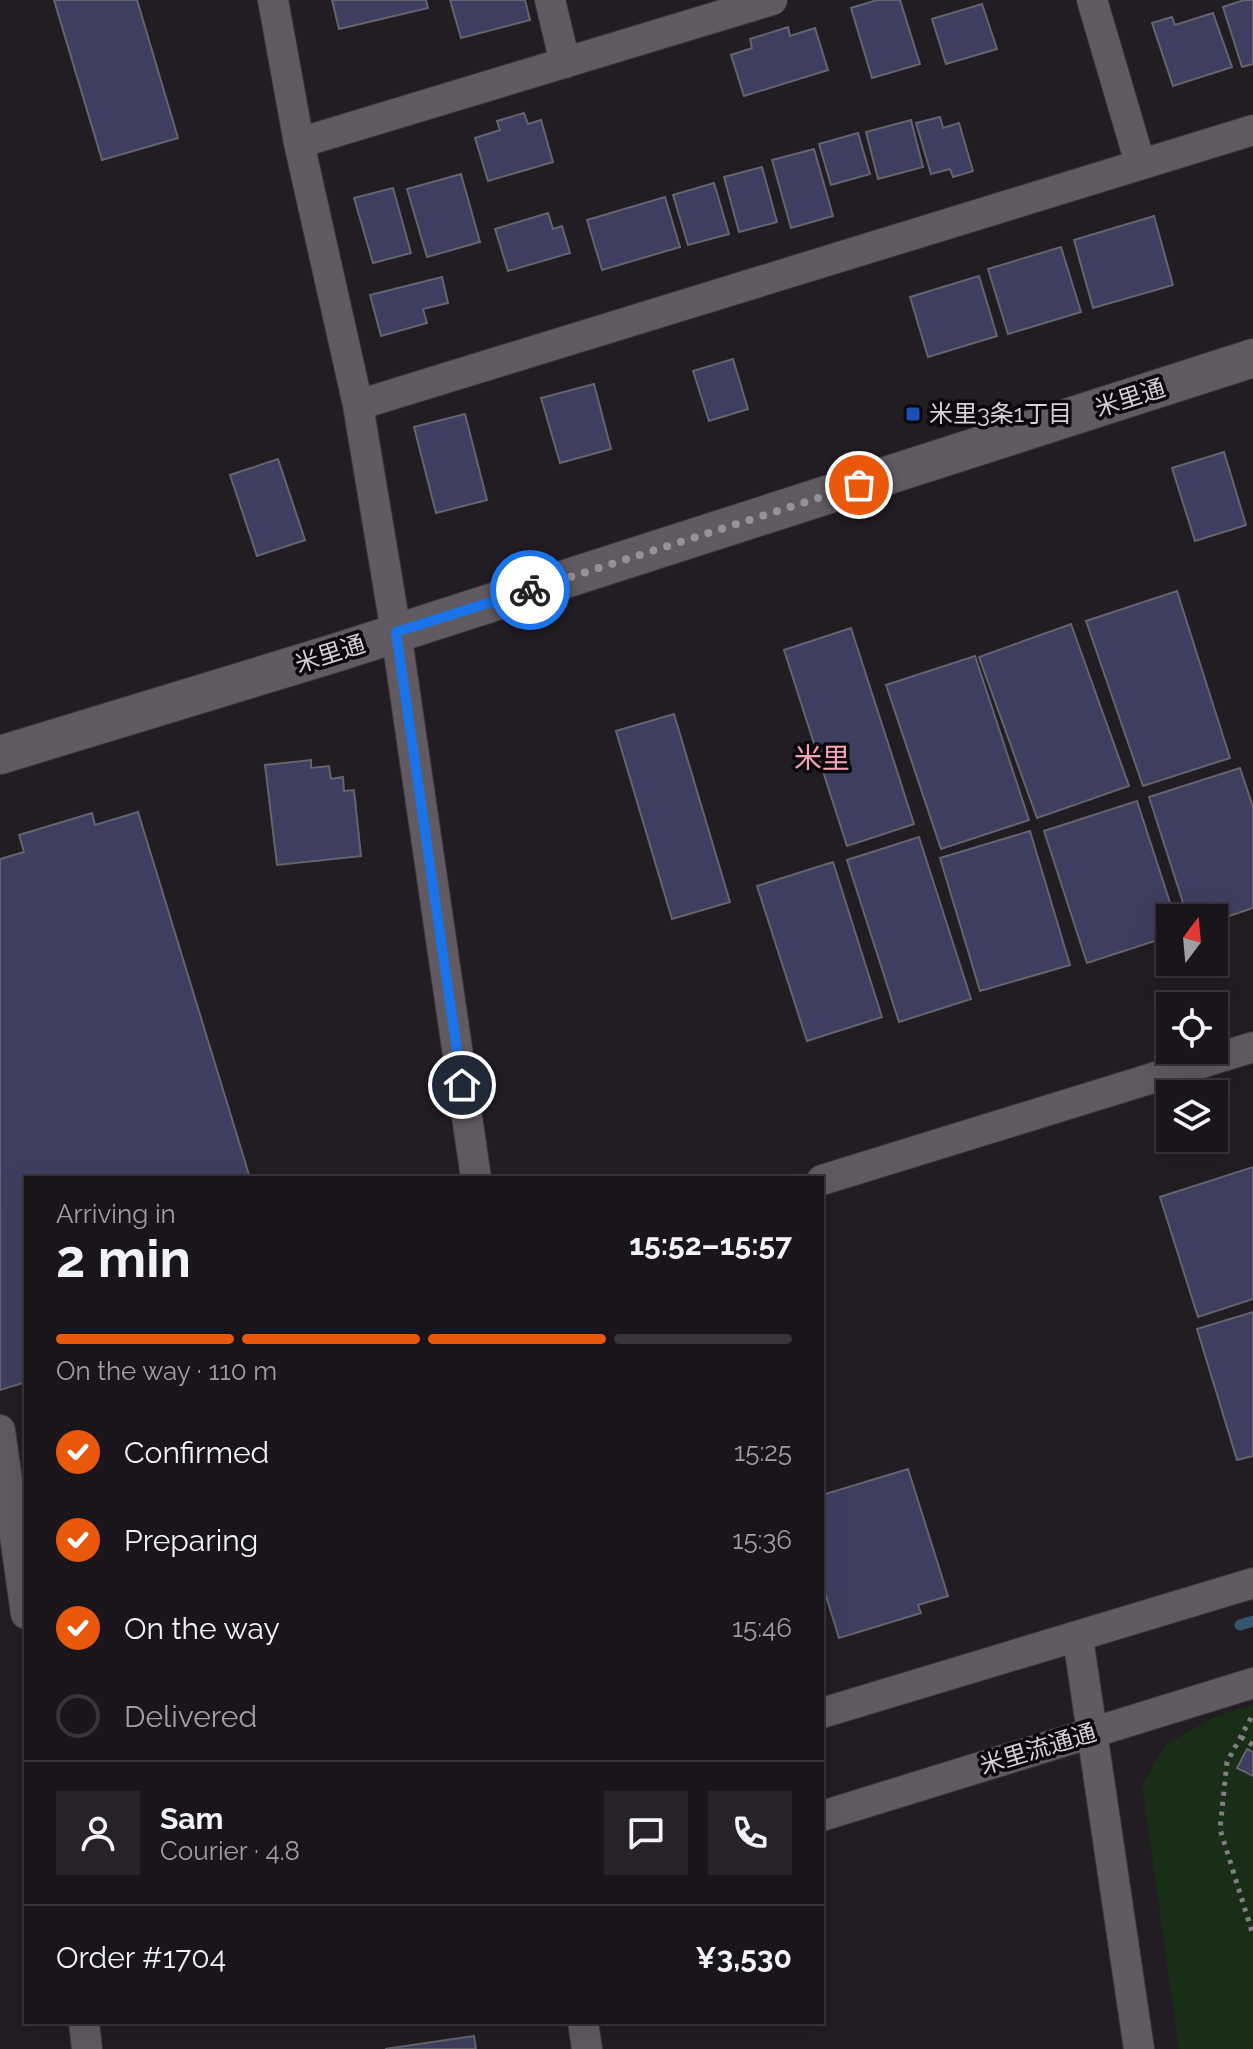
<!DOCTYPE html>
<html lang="en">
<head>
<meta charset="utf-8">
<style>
  :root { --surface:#1a151a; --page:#272227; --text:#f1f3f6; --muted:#9f9fa2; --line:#383439; --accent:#ea580c }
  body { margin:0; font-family:Raleway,"Noto Sans JP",sans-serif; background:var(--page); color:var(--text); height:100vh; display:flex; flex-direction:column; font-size:30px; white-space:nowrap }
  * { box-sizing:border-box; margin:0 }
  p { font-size:26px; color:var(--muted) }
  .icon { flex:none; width:44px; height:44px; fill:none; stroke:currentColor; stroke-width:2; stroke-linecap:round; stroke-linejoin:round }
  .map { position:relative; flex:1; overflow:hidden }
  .sheet { position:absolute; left:24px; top:1176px; width:800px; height:848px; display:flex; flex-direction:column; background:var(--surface); border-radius:0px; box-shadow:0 8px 32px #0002,0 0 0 2px var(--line) }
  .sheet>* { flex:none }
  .needle { width:52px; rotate:16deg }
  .controls { position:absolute; left:1156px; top:904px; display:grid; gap:16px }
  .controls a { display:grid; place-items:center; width:72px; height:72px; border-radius:0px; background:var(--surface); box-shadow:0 8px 32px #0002,0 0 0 2px var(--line); font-size:40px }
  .pin { position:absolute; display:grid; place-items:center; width:68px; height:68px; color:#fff; margin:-34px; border:4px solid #fff; border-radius:50%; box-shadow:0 2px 8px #0007 }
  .courier { position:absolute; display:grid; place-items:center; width:80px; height:80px; margin:-40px; border:6px solid #1a73e8; border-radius:50%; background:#fff; color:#222; box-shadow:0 2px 10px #0007 }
  .headline em { font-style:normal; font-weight:700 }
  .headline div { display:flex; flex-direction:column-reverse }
  .headline { display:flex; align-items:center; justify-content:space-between; height:136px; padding:0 32px }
  h1 { font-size:52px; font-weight:700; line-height:60px }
  .bar { display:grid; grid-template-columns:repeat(4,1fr); gap:12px 8px; align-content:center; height:96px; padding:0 32px }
  .bar i { height:10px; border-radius:6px; background:var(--line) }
  .bar .current { background:var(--accent) }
  .bar p { grid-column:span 4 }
  .line { display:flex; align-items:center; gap:20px; padding:0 32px; border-top:2px solid var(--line) }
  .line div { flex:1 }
  .round { display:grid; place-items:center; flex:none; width:84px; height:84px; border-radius:0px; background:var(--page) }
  ol { padding:0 32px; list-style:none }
  li { display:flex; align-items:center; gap:24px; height:88px }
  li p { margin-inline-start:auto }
  li .icon { padding:8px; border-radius:50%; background:var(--accent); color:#fff; stroke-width:4 }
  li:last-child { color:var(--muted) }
  li i { width:44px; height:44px; border:4px solid var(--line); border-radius:50% }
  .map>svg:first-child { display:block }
  .green { fill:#192e16 }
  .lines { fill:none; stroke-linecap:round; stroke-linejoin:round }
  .stream { stroke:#355670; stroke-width:11 }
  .building { fill:#3e3e60; stroke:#64646e; stroke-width:2 }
  .minor-casing { stroke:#3b373d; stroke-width:32 }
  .tertiary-casing { stroke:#3b373d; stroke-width:40 }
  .path { stroke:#837e84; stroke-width:5; stroke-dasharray:4 6; stroke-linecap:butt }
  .minor { stroke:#615a62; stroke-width:30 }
  .tertiary { stroke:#615a62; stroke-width:38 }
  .done { stroke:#969297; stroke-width:8; stroke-dasharray:0 14.4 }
  .route { stroke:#1a73e8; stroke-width:10 }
  .transit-dot { fill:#1a4fb4; stroke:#0a080b; stroke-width:3 }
  .labels { text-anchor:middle; stroke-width:7; stroke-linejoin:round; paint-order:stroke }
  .street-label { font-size:24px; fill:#d5d1d6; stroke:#0a080b }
  .poi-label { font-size:24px; fill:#d5d1d6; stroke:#0a080b; text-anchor:start }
  .quarter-label { font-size:28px; fill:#f6a3b8; stroke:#0a080b }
</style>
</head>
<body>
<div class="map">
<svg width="1253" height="2049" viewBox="0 0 1253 2049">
  <rect width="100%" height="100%" fill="#221c23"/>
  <path class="green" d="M 1253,1705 L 1253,2049 L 1179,2049 L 1142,1785 L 1166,1744 L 1216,1716 Z"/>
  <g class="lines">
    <path class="stream" d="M 1240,1625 L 1253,1621"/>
  </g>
  <path class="building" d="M 54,0 L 137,0 L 178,138 L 102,160 Z
    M 332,0 L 426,0 L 428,8 L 339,29 Z
    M 450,0 L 525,0 L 530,20 L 461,38 Z
    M 877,0 L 900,0 L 920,64 L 872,78 L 851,8 Z
    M 1244,0 L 1253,0 L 1253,64 L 1242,67 L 1223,7 Z
    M 982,4 L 997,49 L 946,64 L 932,19 Z
    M 1213,13 L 1232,67 L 1173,86 L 1152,23 L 1172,17 L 1175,25 Z
    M 788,27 L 790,36 L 815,28 L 828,70 L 744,96 L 731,55 L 752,48 L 750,39 Z
    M 524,113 L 528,124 L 541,120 L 553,162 L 488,181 L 475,138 L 500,130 L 497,121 Z
    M 940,117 L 943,128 L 959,123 L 973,171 L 953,177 L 950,169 L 931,174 L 916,123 Z
    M 911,120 L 923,167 L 878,179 L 866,132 Z
    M 858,133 L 870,174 L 831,185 L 819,144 Z
    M 814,149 L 833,216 L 791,228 L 772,160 Z
    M 762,167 L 777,222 L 739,232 L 724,177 Z
    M 461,174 L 480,242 L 427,257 L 407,189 Z
    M 714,183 L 729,234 L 688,245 L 673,195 Z
    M 393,188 L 411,253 L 373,263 L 354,198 Z
    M 665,197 L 680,247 L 602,270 L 587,220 Z
    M 548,213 L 553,229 L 562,226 L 570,253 L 508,271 L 495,229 Z
    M 1154,216 L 1173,285 L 1093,308 L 1074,240 Z
    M 1061,247 L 1081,312 L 1008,334 L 988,269 Z
    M 979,276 L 997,336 L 928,357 L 910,297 Z
    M 442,277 L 448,303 L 423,309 L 427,323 L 381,336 L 370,295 Z
    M 733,359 L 748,409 L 709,421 L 693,371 Z
    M 594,384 L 611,449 L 560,463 L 541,398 Z
    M 465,414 L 487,500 L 436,513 L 414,427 Z
    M 1224,452 L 1246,525 L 1195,541 L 1172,468 Z
    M 278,459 L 305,540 L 257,556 L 230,475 Z
    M 1177,591 L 1230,758 L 1143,786 L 1086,621 Z
    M 1071,624 L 1129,786 L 1037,818 L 979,657 Z
    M 851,628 L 914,824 L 847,846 L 784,650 Z
    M 975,656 L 1029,820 L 941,849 L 886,685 Z
    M 674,714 L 730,902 L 672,919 L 616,731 Z
    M 311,760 L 311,768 L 329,766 L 331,779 L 343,777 L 344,791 L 354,790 L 361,856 L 277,865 L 265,765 Z
    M 1240,768 L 1253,807 L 1253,908 L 1214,921 L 1214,918 L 1188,918 L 1149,797 Z
    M 1137,801 L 1175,918 L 1170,918 L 1170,936 L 1087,963 L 1044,831 Z
    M 138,812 L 250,1178 L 26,1178 L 26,1382 L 0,1390 L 0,859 L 24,852 L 19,835 L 92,813 L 95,825 Z
    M 1030,831 L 1070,965 L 980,991 L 940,858 Z
    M 919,837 L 971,999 L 899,1022 L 847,860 Z
    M 833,862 L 882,1017 L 807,1041 L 757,886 Z
    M 1253,1167 L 1253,1299 L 1198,1317 L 1160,1197 Z
    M 1253,1312 L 1253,1456 L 1237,1460 L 1197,1329 Z
    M 908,1469 L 948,1596 L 918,1605 L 921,1613 L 839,1638 L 822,1583 L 822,1495 Z
    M 1247,1749 L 1253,1752 L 1253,1776 L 1237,1768 Z
    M 474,2036 L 476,2049 L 385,2049 Z"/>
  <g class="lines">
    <defs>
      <path id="minor" d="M 273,0 L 299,143 L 358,405 L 396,632 L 476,1178
        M 550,0 L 565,63
        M 1092,0 L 1140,163
        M 299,143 L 772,0
        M 358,405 L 1253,130
        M 822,1180 L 1253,1047
        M 0,1430 L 26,1614
        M 1078,1638 L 1139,2049
        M 822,1713 L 1253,1583
        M 822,1816 L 1253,1683
        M 84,2022 L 87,2049
        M 583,2022 L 587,2049"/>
      <path id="tertiary" d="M 0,755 L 335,653 L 1253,358"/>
    </defs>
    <use href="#minor" class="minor-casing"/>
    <use href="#tertiary" class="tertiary-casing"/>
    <path class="path" d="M 1251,1718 L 1227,1762 L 1220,1829 L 1253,1935
      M 1241,1737 L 1253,1745"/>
    <use href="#minor" class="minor"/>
    <use href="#tertiary" class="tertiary"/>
  </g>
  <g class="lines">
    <path class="done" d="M 530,590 L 859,485"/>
    <path class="route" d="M 462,1085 L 396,632 L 530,590"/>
  </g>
  <rect class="transit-dot" x="905" y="406" width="16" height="16" rx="4"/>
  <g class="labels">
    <g class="street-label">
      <text transform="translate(1130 398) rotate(-18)" y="8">米里通</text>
      <text transform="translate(330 654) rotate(-18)" y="8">米里通</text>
      <text transform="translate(1038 1749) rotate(-17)" y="8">米里流通通</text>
    </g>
    <g class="poi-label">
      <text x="929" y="422">米里3条1丁目</text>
    </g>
    <g class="quarter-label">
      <text x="822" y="768">米里</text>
    </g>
  </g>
</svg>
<div class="controls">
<a><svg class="needle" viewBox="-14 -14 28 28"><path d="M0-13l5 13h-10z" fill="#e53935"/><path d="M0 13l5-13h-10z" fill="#9f9fa2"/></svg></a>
<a><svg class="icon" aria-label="locate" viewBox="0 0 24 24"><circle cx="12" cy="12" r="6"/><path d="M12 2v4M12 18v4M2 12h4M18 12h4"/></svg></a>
<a><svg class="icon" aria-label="layers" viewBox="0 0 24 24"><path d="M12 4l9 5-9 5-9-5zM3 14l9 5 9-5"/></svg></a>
</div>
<div class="pin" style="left:859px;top:485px;background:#ea580c"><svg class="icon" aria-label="bag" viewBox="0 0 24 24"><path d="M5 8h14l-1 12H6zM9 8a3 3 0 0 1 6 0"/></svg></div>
<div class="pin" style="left:462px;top:1085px;background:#1f2937"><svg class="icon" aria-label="home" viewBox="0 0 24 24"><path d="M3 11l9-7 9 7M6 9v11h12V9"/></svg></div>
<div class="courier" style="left:530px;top:590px"><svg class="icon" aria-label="bike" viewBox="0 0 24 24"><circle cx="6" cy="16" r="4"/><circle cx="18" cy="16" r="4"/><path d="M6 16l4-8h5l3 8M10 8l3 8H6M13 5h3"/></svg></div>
<section class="sheet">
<div class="headline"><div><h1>2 min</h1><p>Arriving in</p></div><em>15:52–15:57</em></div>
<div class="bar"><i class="current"></i><i class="current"></i><i class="current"></i><i></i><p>On the way · 110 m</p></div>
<ol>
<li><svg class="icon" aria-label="check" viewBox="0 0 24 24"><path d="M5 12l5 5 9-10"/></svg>Confirmed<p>15:25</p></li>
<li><svg class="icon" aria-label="check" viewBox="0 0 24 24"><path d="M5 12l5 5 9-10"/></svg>Preparing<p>15:36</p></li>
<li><svg class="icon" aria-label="check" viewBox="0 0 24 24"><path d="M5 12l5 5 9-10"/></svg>On the way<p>15:46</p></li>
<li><i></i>Delivered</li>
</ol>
<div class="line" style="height:144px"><a class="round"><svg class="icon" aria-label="person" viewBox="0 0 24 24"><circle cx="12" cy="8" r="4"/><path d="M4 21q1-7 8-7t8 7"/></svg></a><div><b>Sam</b><p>Courier · 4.8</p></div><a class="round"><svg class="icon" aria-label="chat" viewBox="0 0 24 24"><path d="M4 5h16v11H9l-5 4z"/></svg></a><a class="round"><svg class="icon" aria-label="phone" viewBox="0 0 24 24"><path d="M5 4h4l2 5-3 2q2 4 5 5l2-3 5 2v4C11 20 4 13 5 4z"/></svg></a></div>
<div class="line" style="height:104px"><div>Order #1704</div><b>¥3,530</b></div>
</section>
</div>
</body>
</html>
